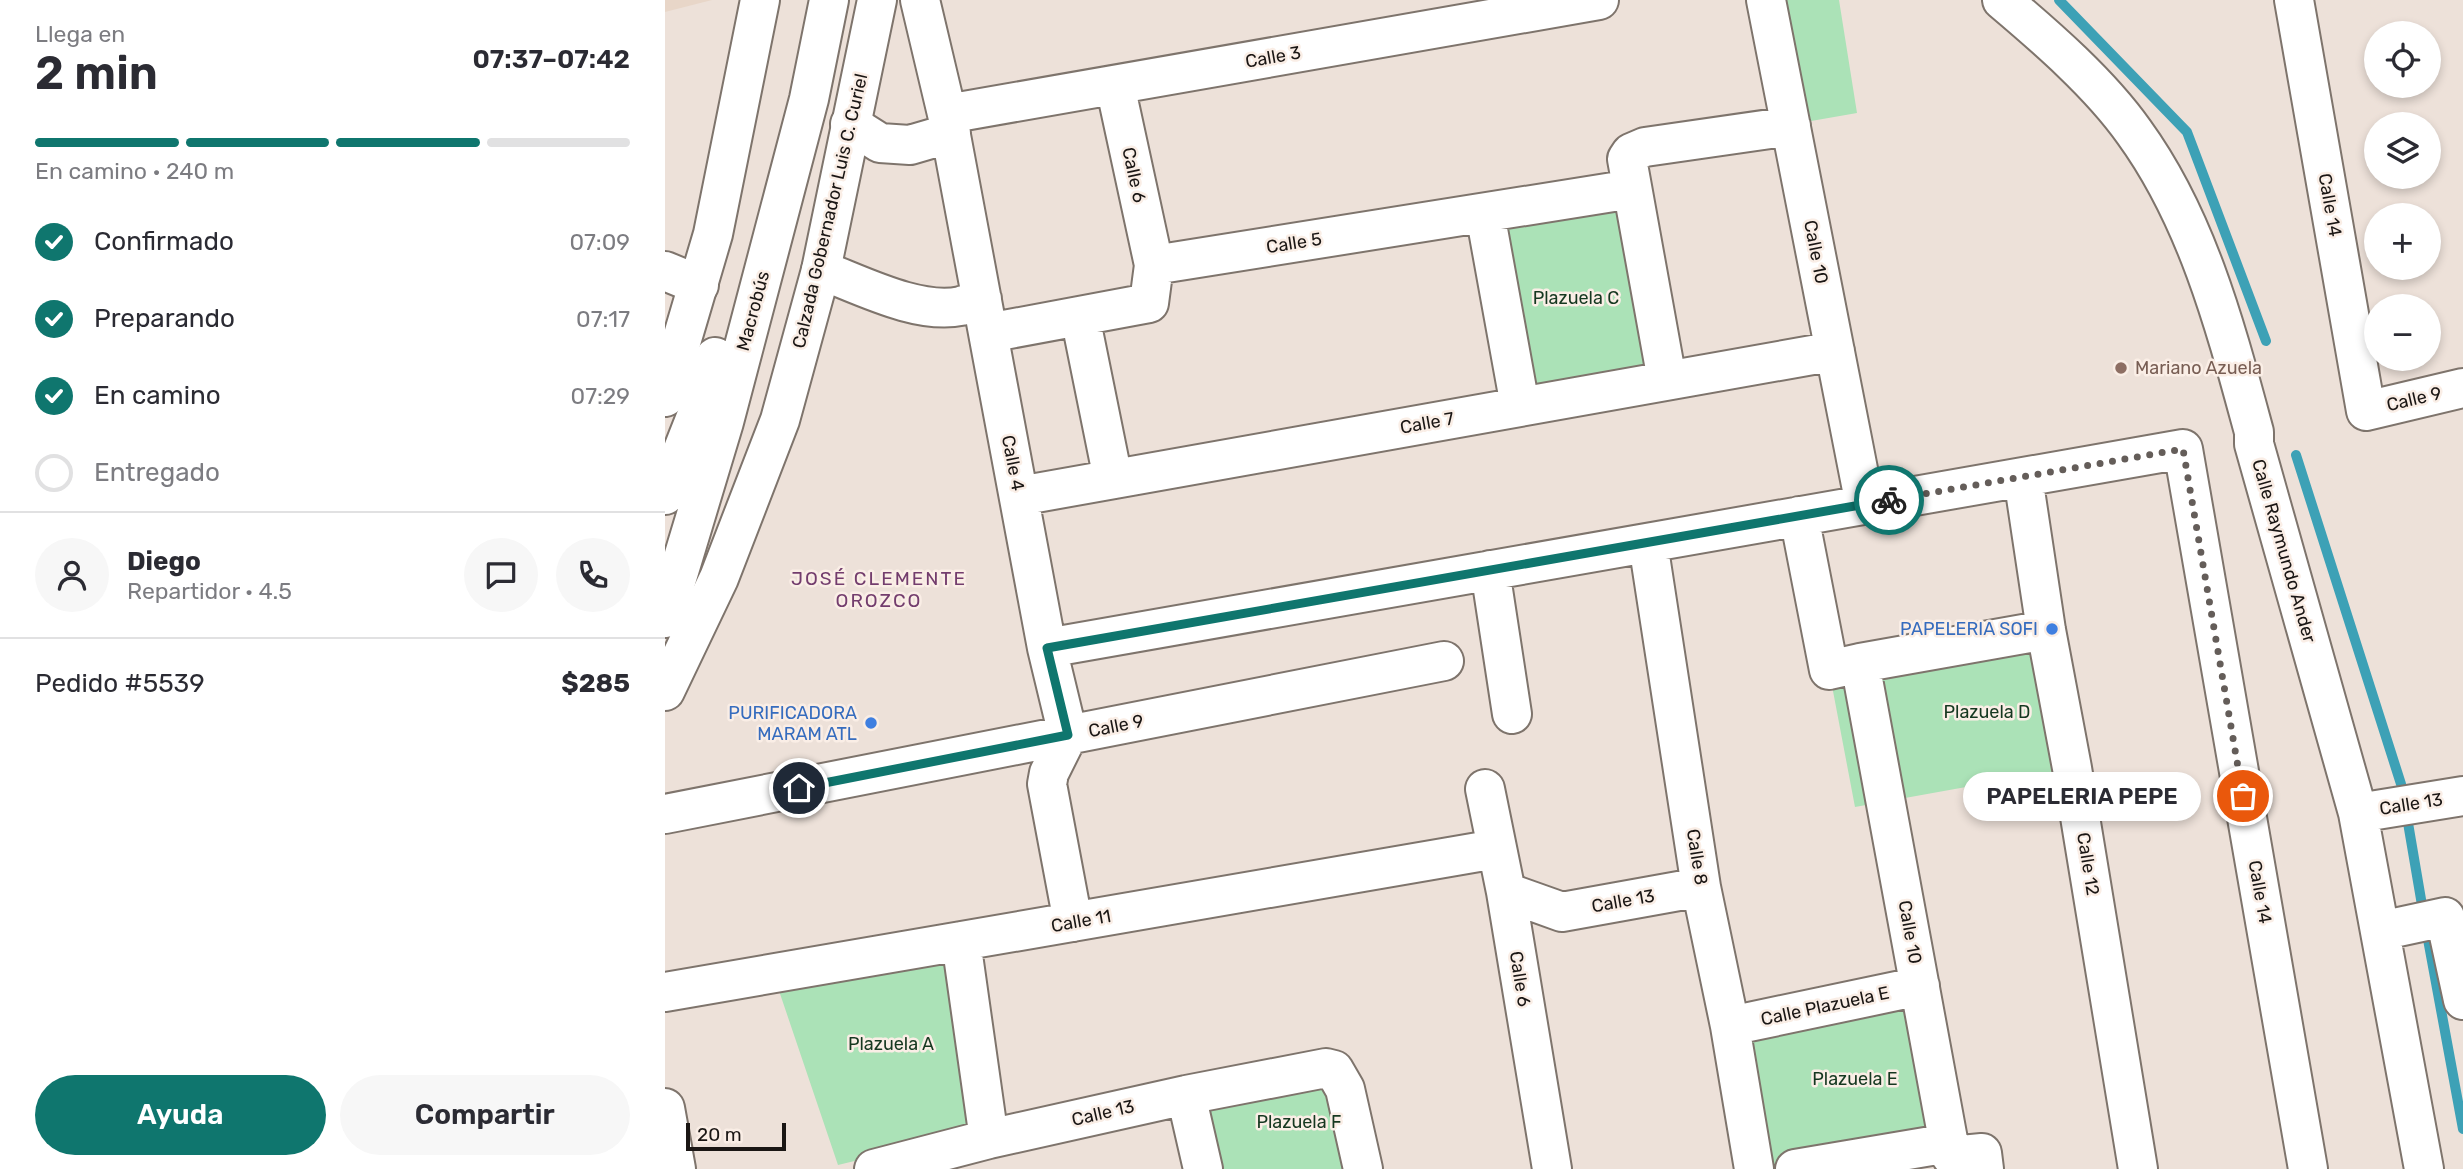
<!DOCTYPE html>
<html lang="es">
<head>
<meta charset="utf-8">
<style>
  :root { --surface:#fff; --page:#f7f7f7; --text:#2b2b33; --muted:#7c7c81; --line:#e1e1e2; --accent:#0f766e }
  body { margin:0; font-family:Rubik,sans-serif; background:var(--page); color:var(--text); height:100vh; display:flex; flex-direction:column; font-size:26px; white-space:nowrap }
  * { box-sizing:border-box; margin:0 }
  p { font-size:23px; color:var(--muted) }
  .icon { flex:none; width:38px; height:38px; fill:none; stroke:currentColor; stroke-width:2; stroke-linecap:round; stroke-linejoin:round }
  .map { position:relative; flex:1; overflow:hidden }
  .drawer { display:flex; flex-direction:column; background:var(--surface); width:665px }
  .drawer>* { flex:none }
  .controls { position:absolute; left:1699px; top:21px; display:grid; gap:14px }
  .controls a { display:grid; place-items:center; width:77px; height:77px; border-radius:50%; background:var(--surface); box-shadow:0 4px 10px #0003; font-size:35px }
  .scale { position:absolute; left:21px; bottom:18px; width:100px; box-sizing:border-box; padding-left:7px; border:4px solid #1a1614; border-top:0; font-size:19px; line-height:24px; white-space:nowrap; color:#1a1614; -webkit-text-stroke:5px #faeee6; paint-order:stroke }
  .pin { position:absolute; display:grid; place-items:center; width:60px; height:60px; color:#fff; margin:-30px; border:4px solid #fff; border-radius:50%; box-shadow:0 2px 7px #0007 }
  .courier { position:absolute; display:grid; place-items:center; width:70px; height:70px; margin:-35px; border:5px solid #0f766e; border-radius:50%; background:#fff; color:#222; box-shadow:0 2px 9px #0007 }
  .bubble { position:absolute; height:49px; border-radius:24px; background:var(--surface); box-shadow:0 4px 10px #0003; font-size:23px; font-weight:600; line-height:49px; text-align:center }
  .headline em { font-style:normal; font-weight:600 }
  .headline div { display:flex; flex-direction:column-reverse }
  .headline { display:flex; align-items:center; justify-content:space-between; height:119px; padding:0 35px }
  h1 { font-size:46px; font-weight:600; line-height:52px }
  .bar { display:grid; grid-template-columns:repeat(4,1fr); gap:10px 7px; align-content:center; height:84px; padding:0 35px }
  .bar i { height:9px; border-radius:5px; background:var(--line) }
  .bar .current { background:var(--accent) }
  .bar p { grid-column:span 4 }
  .line { display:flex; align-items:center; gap:18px; padding:0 35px; border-top:2px solid var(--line) }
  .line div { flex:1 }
  .round { display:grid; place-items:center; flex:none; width:74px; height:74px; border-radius:37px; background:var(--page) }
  ol { padding:0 35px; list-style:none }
  li { display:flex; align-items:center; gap:21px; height:77px }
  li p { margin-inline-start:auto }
  li .icon { padding:7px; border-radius:50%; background:var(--accent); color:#fff; stroke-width:4 }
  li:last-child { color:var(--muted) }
  li i { width:38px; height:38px; border:4px solid var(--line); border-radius:50% }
  .button { display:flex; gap:14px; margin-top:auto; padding:14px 35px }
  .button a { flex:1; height:80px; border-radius:42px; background:var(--accent); color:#fff; font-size:28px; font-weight:600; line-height:80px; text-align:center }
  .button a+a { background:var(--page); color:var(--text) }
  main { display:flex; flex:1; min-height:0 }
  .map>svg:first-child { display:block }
  .built { fill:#e8d6c8 }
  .green { fill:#abe2b7 }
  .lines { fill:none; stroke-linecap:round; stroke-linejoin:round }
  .stream { stroke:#3da1b6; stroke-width:10 }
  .minor-casing { stroke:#7e746c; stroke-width:42 }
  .major-casing { stroke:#7e746c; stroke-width:42 }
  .minor { stroke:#fff; stroke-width:38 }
  .major { stroke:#fff; stroke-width:38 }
  .done { stroke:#645d59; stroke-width:7; stroke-dasharray:0 12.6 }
  .route { stroke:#0f766e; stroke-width:9 }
  .education-dot { fill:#8d6e63; stroke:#faeee6; stroke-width:2.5 }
  .shop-dot { fill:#3f7fe0; stroke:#faeee6; stroke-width:2.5 }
  .labels { text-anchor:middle; stroke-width:5; stroke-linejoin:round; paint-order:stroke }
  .street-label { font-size:18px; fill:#1a1614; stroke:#faeee6 }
  .park-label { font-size:18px; fill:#153820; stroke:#faeee6 }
  .education-label { font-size:18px; fill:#785e54; stroke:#faeee6; text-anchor:start }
  .shop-label { font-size:18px; fill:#366cbe; stroke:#faeee6; text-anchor:end }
  .neighbourhood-label { font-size:19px; letter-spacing:2px; fill:#733d6d; stroke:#faeee6 }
</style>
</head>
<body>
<main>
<section class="drawer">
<div class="headline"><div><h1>2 min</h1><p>Llega en</p></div><em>07:37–07:42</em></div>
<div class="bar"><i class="current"></i><i class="current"></i><i class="current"></i><i></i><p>En camino · 240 m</p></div>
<ol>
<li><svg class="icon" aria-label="check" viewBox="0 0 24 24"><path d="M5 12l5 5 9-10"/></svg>Confirmado<p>07:09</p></li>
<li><svg class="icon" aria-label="check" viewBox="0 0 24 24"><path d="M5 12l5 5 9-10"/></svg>Preparando<p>07:17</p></li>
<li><svg class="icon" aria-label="check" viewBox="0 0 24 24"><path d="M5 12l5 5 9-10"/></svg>En camino<p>07:29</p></li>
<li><i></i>Entregado</li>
</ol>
<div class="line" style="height:126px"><a class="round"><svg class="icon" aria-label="person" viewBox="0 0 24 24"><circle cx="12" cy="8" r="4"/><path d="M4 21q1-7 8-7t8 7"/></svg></a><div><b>Diego</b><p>Repartidor · 4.5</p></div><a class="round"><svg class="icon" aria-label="chat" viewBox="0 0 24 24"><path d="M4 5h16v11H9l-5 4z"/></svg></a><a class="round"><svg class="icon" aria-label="phone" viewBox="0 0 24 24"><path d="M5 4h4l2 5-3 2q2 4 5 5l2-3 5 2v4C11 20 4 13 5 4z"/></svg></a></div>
<div class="line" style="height:91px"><div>Pedido #5539</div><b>$285</b></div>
<div class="button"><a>Ayuda</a><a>Compartir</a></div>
</section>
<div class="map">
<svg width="1798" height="1169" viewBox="0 0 1798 1169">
  <rect width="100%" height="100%" fill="#ede1d9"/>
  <path class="built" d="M 0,0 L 47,0 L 0,12 Z"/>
  <path class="green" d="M 1107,0 L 1174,0 L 1192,113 L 1129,124 Z
    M 967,189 L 1002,380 L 855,406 L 820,213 Z
    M 1381,630 L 1407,768 L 1190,807 L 1164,670 Z
    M 296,941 L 334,1126 L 173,1165 L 108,973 Z
    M 1255,986 L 1284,1143 L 1130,1169 L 1089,1169 L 1065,1026 Z
    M 669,1070 L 698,1169 L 538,1169 L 521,1095 Z"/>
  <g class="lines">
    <path class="stream" d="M 1394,0 L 1522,132 L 1601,341
      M 1631,455 L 1736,784
      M 1742,817 L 1758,911
      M 1762,934 L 1798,1129"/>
    <defs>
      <path id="minor" d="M 255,0 L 282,114 L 382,648 L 403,735 L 384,773 L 382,784 L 408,922
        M 1101,0 L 1200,505
        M 1337,0 C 1382,38 1435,84 1469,132 C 1533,220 1561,329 1589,432 L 1589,444 L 1693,813 L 1759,1169
        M 1629,0 L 1701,411 L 1798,388
        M 450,85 L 489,265
        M 282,114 L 934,0
        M 185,124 L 215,143 L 245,145 L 286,133
        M 820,213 L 855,406
        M 156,270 C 196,285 253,315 296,306 C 303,304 310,301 317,299
        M 0,271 L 34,285
        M 415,316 L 448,479
        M 323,333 L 484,303 L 489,265 L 967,189
        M 1002,380 L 962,159 L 966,153 L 980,147 L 1126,126
        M 1358,477 L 1381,630 L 1407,768 L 1473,1169
        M 0,495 L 38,399 L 50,357
        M 354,496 L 1170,351
        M 1134,516 L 1164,670 L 1195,663 L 1381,630
        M 983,543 L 1036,887 L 1065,1026 L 1089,1169
        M 825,570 L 847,714
        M 0,618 L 59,422 L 144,99 L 164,0
        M 382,648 L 1518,449 L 1643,1169
        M 1195,663 L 1286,1156 L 1317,1153 L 1319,1169
        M 820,789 L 841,892 L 887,1169
        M 1693,813 L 1798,796
        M 0,814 L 779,661
        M 841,892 L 897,912 L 1036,887
        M 1715,931 L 1780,917 L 1798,1000
        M 296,941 L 324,1139
        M 0,992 L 831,849
        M 1065,1026 L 1255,986
        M 521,1095 L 538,1169
        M 0,1108 L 11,1169
        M 209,1169 L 324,1139 L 521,1095 L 661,1068 L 669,1070 L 680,1089 L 698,1169
        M 1130,1169 L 1284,1143"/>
      <path id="major" d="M 0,397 L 48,234 L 95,0
        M 0,691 L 54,578 L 115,420 L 156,270 L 212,0"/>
    </defs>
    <use href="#minor" class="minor-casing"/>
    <use href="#major" class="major-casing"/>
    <use href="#minor" class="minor"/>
    <use href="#major" class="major"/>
  </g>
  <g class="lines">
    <path class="done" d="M 1224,500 L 1518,449 L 1578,796"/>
    <path class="route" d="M 134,788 L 403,735 L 382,648 L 1224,500"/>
  </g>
  <circle class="education-dot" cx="1456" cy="368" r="7"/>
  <g class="shop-dot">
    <circle cx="1387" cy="629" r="7"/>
    <circle cx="206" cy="723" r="7"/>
  </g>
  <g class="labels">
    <g class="street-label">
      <text transform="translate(608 57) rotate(-10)" y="6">Calle 3</text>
      <text transform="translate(469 175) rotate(78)" y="6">Calle 6</text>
      <text transform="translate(1665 205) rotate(80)" y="6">Calle 14</text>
      <text transform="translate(165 211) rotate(-77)" y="6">Calzada Gobernador Luis C. Curiel</text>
      <text transform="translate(629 243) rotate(-9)" y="6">Calle 5</text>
      <text transform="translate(1151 252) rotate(79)" y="6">Calle 10</text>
      <text transform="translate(88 311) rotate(-75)" y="6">Macrobús</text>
      <text transform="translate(1749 399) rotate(-13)" y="6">Calle 9</text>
      <text transform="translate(762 423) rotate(-10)" y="6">Calle 7</text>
      <text transform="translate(348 463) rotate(79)" y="6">Calle 4</text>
      <text transform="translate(1619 551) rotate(74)" y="6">Calle Raymundo Ander</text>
      <text transform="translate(451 726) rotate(-11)" y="6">Calle 9</text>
      <text transform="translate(1746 804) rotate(-9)" y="6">Calle 13</text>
      <text transform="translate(1032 857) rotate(81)" y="6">Calle 8</text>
      <text transform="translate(1423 864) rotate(81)" y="6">Calle 12</text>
      <text transform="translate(1595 892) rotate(80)" y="6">Calle 14</text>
      <text transform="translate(958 901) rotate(-10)" y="6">Calle 13</text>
      <text transform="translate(416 921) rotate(-10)" y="6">Calle 11</text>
      <text transform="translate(1245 932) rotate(80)" y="6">Calle 10</text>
      <text transform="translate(855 979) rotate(81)" y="6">Calle 6</text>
      <text transform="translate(1160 1006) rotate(-12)" y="6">Calle Plazuela E</text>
      <text transform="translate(438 1113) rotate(-13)" y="6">Calle 13</text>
    </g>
    <g class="park-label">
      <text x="911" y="304">Plazuela C</text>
      <text x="1322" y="718">Plazuela D</text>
      <text x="226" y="1050">Plazuela A</text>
      <text x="1190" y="1085">Plazuela E</text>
      <text x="634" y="1128">Plazuela F</text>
    </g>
    <g class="education-label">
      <text x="1470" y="374">Mariano Azuela</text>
    </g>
    <g class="shop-label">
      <text x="1373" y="635">PAPELERIA SOFI</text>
      <text x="192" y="719">PURIFICADORA<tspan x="192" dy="21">MARAM ATL</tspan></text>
    </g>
    <g class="neighbourhood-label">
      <text x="214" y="585">JOSÉ CLEMENTE<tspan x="214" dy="22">OROZCO</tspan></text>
    </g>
  </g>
</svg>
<div class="controls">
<a><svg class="icon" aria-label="locate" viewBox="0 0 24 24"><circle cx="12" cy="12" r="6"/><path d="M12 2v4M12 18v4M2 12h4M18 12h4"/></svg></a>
<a><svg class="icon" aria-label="layers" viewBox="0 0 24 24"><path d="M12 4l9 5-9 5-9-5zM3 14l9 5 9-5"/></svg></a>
<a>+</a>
<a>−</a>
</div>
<div class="scale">20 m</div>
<div class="pin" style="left:1578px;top:796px;background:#ea580c"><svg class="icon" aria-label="bag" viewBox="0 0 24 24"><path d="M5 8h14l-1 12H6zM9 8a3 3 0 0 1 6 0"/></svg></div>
<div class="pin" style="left:134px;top:788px;background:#1f2937"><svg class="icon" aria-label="home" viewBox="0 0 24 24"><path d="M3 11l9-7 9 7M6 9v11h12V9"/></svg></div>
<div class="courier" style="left:1224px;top:500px"><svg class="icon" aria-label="bike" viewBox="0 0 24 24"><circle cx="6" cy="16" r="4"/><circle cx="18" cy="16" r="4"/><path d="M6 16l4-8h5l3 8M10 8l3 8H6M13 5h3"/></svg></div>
<div class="bubble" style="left:1298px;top:772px;width:238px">PAPELERIA PEPE</div>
</div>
</main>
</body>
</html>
